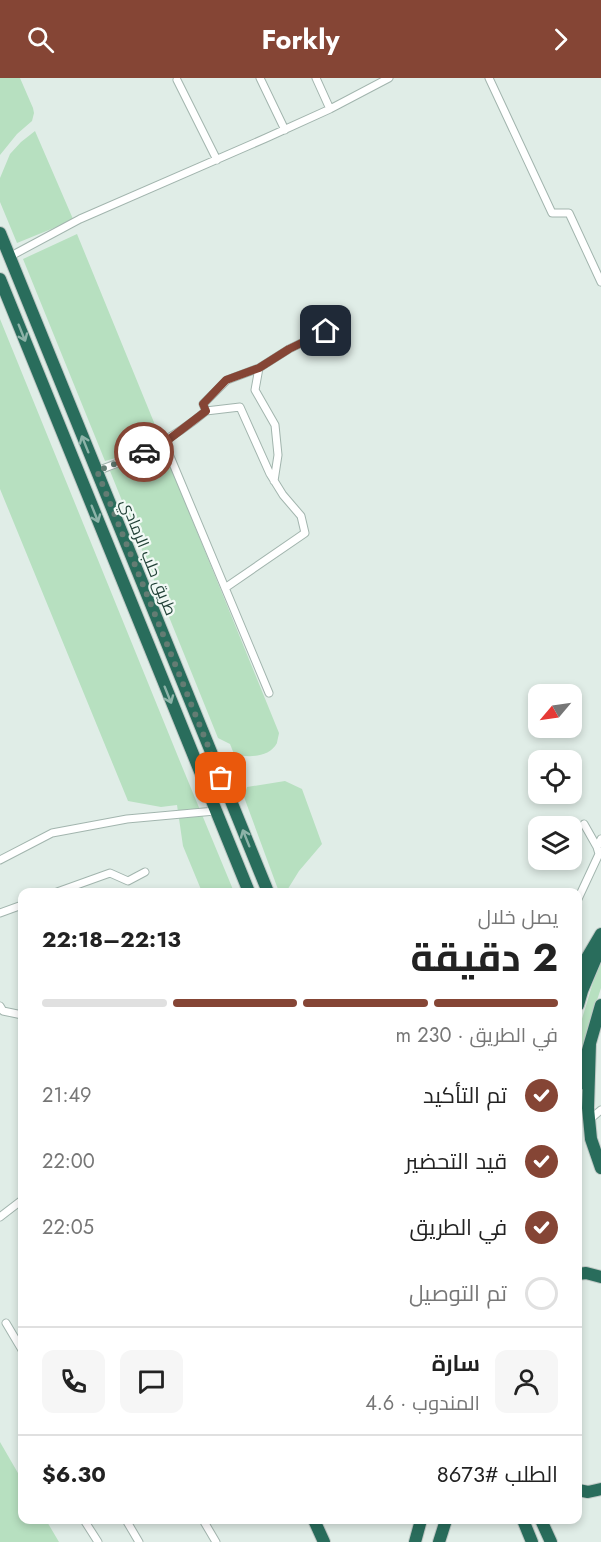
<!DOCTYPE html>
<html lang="ar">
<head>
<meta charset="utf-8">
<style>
  :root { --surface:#fff; --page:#f6f6f6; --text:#222; --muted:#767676; --line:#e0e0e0; --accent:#854535 }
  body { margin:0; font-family:Jost,Cairo,sans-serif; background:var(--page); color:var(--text); direction:rtl; height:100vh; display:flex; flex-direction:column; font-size:22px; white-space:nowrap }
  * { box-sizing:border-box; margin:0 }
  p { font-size:20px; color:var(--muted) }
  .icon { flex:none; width:33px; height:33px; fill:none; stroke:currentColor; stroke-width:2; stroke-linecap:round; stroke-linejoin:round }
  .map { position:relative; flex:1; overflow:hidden; direction:ltr }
  .side { position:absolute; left:18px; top:810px; width:564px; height:636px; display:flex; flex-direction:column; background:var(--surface); border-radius:12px; box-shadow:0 3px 9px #0003; direction:rtl }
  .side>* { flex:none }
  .needle { width:39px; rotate:241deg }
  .tools { position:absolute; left:528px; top:606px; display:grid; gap:12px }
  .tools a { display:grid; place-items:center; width:54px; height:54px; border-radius:12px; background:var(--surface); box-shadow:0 3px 9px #0003; font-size:30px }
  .pin { position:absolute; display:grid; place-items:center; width:51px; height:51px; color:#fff; margin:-26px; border-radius:12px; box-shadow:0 3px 9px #0006 }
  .courier { position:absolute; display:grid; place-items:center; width:60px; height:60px; margin:-30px; border:4px solid #854535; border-radius:50%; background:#fff; color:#222; box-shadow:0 2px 8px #0007 }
  .overview em { font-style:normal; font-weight:700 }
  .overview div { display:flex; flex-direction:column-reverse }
  .overview { display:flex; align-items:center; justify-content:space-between; height:102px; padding:0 24px }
  h1 { font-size:39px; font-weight:700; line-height:45px }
  .bar { display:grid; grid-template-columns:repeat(4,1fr); gap:9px 6px; align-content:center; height:72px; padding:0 24px }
  .bar i { height:8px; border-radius:4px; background:var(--line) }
  .bar .selected { background:var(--accent) }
  .bar p { grid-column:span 4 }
  .line { display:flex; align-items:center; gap:15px; padding:0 24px; border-top:2px solid var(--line) }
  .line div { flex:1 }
  .round { display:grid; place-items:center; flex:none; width:63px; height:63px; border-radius:12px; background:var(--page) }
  ol { padding:0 24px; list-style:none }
  li { display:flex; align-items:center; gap:18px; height:66px }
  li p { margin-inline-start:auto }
  li .icon { padding:6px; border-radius:50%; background:var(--accent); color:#fff; stroke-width:4 }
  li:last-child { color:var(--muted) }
  li i { width:33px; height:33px; border:3px solid var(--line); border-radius:50% }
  header { display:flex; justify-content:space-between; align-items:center; height:78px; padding:0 24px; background:var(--accent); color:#fff; font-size:27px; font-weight:700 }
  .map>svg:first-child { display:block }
  .green { fill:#b7e0c0 }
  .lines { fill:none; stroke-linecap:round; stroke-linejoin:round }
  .street-casing { stroke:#a2b5ae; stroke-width:9 }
  .highway-casing { stroke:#c0c9c6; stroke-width:14 }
  .street { stroke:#fff; stroke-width:7 }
  .highway { stroke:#296d5c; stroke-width:12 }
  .oneway { stroke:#8db3a8 }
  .done { stroke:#637c73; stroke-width:6; stroke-dasharray:0 10.8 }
  .route { stroke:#854535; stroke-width:8 }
  .labels { text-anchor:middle; stroke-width:4.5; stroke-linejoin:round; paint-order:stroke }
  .street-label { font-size:16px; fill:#1f3f35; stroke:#f1f9f5 }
</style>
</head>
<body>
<header><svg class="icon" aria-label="forward" viewBox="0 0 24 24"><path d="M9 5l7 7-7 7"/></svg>Forkly<svg class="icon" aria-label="search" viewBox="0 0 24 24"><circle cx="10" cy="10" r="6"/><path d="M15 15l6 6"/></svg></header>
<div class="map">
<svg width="601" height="1464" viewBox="0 0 601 1464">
  <rect width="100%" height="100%" fill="#e0ede7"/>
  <path class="green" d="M 0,0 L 20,0 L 33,30 L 34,35 L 32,43 L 17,56 L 0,77 Z
    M 35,53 L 73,141 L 71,143 L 17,165 L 0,124 L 0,100 L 10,76 L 21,64 Z
    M 77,156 L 162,364 L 145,372 L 105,383 L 23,181 Z
    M 0,241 L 181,686 L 234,814 L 202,814 L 183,768 L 177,727 L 161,729 L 128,723 L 0,411 Z
    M 163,370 L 279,655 C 279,656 277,664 277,665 C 269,680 247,680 234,676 L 230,666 L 218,660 L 110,393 Z
    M 285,703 L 302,711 L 322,766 L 299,793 L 286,814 L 279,814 L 244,719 L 247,709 Z
    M 601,881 L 601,910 L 578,981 L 578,954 L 597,891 Z
    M 0,1364 L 22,1402 L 22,1442 L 46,1442 L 59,1464 L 0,1464 Z"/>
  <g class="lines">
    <defs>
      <path id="street" d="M 260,0 L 285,52
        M 316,0 L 330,31
        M 489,0 L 552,135 L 569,135 L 601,204
        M 177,2 L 217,82
        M 9,179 L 80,141 L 266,60 L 330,31 L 389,0
        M 259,290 L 255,312 L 275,347 L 278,377 L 274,403
        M 206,333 L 240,329 L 270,396 L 283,417 L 301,438 L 305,455 L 225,510
        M 164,364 L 269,615
        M 97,393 C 138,378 172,362 206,333 L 203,326 L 227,302 L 259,290 L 289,271 L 326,253
        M 597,769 L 601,761
        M 0,782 L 52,755 L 127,741 L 215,733
        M 57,814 L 110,795 L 128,803 L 145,794
        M 578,821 L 599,776 L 597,769 L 584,746
        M 0,835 L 22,827
        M 0,928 L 3,933 L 22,937
        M 589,1042 L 601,1032
        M 0,1139 L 22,1122
        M 6,1245 L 22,1272
        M 84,1442 L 98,1464
        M 126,1442 L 139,1464
        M 203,1442 L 216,1464"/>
      <path id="highway" d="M 0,155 L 268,814
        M 0,201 L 249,814
        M 578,895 L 601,856
        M 578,927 L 582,913 L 601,868
        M 590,965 L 588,1030 L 591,1061 L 601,1090
        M 578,1007 L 601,927
        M 578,1196 L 586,1195 L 601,1199
        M 578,1412 L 588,1414 L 601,1411
        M 314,1442 L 324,1464
        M 523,1442 L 532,1464
        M 541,1442 L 551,1464
        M 415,1464 L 421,1442
        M 439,1464 L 446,1442"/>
    </defs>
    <use href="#street" class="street-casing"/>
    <use href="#highway" class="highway-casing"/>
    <use href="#street" class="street"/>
    <use href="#highway" class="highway"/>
  </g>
  <defs><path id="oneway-shaft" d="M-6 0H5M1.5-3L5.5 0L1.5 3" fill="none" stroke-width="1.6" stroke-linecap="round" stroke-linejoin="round" transform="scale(1.5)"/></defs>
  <g class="oneway">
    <use href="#oneway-shaft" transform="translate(22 255) rotate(68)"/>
    <use href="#oneway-shaft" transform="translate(85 366) rotate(-112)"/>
    <use href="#oneway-shaft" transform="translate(95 436) rotate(68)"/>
    <use href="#oneway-shaft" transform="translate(168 617) rotate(68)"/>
    <use href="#oneway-shaft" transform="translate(246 760) rotate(-112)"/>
  </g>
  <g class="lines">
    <path class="done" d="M 144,374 L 97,393 L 221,700"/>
    <path class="route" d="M 144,374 L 168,362 L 206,333 L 203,326 L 226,302 L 259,290 L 289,271 L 326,253"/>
  </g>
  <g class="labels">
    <g class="street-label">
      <text transform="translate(149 479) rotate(68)" y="6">طريق حلب الرمادي</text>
    </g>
  </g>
</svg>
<div class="tools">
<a><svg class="needle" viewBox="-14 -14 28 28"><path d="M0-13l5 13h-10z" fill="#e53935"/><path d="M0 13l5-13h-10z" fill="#767676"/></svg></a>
<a><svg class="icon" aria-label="locate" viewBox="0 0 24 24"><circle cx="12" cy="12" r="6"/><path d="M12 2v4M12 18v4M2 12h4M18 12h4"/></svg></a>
<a><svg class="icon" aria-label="layers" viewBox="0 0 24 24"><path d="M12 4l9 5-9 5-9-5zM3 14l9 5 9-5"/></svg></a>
</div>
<div class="pin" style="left:221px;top:700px;background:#ea580c"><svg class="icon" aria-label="bag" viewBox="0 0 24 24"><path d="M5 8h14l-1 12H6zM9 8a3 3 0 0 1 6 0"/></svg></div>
<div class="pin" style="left:326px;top:253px;background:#1f2937"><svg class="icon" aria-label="home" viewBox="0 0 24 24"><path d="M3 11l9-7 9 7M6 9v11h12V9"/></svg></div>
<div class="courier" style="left:144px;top:374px"><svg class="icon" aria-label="car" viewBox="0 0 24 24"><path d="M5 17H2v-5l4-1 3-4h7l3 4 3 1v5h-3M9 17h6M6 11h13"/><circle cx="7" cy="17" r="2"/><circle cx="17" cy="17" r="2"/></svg></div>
<section class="side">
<div class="overview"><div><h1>2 دقيقة</h1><p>يصل خلال</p></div><em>22:13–22:18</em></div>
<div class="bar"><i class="selected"></i><i class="selected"></i><i class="selected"></i><i></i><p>في الطريق · 230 m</p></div>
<ol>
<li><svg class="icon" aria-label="check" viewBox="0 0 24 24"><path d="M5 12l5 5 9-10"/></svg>تم التأكيد<p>21:49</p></li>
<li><svg class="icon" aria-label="check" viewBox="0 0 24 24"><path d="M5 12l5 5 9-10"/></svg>قيد التحضير<p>22:00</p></li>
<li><svg class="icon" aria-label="check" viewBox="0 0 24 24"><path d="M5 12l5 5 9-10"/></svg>في الطريق<p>22:05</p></li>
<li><i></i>تم التوصيل</li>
</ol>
<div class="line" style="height:108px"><a class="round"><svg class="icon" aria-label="person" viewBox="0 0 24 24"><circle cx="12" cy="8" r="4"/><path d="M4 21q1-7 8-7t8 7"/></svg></a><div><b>سارة</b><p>المندوب · 4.6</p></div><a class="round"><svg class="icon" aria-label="chat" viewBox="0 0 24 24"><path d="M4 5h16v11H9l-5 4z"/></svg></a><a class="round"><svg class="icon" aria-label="phone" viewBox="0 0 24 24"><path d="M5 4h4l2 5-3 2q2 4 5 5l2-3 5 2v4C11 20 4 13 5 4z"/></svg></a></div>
<div class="line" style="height:78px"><div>الطلب #8673</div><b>$6.30</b></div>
</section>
</div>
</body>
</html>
